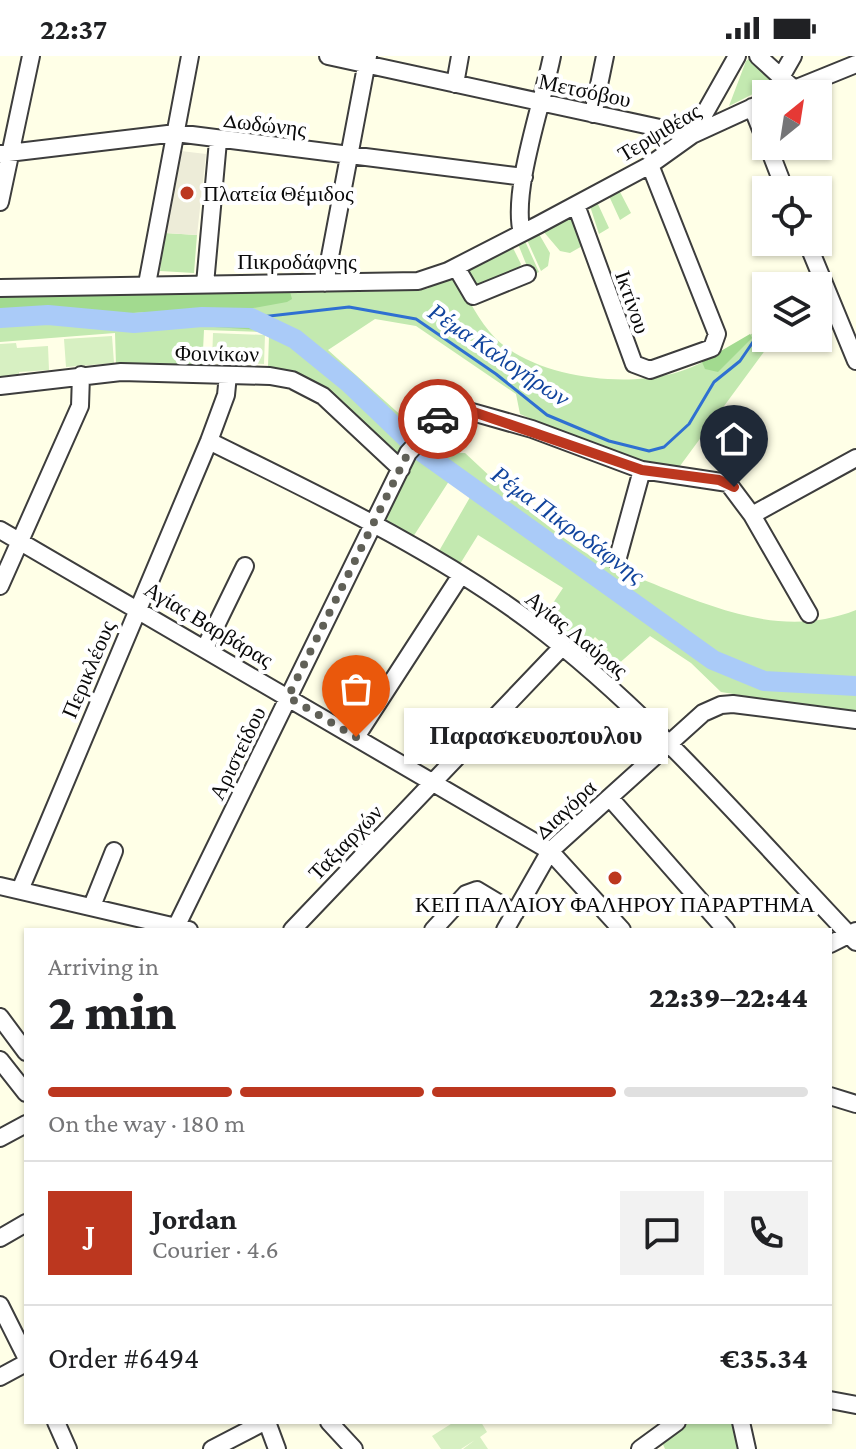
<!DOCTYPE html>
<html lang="en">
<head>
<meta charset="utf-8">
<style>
  :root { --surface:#fff; --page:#f2f2f2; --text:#202124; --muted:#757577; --line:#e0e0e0; --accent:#bc371f }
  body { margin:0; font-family:"Crimson Pro",serif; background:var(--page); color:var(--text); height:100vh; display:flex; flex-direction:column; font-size:30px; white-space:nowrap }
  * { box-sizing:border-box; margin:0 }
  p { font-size:26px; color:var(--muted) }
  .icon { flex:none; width:44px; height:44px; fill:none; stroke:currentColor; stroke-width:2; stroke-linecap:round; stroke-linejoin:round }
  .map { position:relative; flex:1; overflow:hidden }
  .side { position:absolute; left:24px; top:872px; width:808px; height:496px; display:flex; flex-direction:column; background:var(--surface); border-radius:0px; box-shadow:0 2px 6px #0004 }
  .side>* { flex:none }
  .needle { width:52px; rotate:30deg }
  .tools { position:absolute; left:752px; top:24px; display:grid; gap:16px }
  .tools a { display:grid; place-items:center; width:80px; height:80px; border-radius:0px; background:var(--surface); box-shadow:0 2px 6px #0004; font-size:40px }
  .pin { position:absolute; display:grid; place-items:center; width:68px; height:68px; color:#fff; margin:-82px -34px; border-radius:50% 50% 50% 0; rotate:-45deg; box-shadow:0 0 8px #0007 }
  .pin .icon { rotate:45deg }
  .courier { position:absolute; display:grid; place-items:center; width:80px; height:80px; margin:-40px; border:6px solid #bc371f; border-radius:50%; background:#fff; color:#222; box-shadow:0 2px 10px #0007 }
  .bubble { position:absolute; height:56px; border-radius:0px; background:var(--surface); box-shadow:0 2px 6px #0004; font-size:26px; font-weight:800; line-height:56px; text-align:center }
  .overview em { font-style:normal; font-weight:800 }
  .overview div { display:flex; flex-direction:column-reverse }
  .overview { display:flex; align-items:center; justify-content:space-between; height:136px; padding:0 24px }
  h1 { font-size:52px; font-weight:800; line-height:60px }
  .bar { display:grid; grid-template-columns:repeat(4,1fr); gap:12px 8px; align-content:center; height:96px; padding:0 24px }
  .bar i { height:10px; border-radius:6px; background:var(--line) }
  .bar .selected { background:var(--accent) }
  .bar p { grid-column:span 4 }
  .line { display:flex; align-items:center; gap:20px; padding:0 24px; border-top:2px solid var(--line) }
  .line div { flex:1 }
  .round { display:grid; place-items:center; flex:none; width:84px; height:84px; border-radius:0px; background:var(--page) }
  .status { display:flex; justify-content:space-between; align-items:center; height:56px; padding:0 40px; background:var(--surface); direction:ltr }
  .status svg { height:22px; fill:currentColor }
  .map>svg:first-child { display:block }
  .green { fill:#c3e9b0 }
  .forest { fill:#a2da8f }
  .pitch { fill:#d7f0c2 }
  .plaza { fill:#edecd8 }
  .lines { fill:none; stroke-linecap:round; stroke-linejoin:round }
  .stream { stroke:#2f70d1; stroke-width:3 }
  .river { stroke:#aacbf8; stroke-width:20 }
  .minor-casing { stroke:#3d3d3d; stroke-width:20 }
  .minor { stroke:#fff; stroke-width:16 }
  .done { stroke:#606057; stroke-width:8; stroke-dasharray:0 14.4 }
  .route { stroke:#bc371f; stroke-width:10 }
  .poi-dot { fill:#bc371f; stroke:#fff; stroke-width:3 }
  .labels { text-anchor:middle; stroke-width:8; stroke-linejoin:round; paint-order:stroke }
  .street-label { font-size:22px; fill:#0a0a0a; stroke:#fff }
  .poi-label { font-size:22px; fill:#0a0a0a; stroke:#fff; text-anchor:start }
  .water-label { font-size:24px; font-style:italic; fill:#11449d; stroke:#fff }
</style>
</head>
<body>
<div class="status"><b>22:37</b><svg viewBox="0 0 49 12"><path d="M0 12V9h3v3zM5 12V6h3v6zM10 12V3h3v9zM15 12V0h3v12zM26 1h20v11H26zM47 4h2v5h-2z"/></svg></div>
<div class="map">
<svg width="856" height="1393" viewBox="0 0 856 1393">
  <rect width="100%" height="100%" fill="#ffffe7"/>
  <path class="green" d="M 749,3 L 775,27 L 729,50 L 746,5 Z
    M 619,134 L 631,157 L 620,164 L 609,140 Z
    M 597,146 L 609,172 L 599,178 L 590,150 Z
    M 572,159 L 584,189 L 570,197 L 560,195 L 543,175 Z
    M 165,177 L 197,179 L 194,217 L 160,215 Z
    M 539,178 L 550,197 L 548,210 L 541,215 L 527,184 Z
    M 525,185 L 539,216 L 531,220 L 518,188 Z
    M 513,192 L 521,208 L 516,219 L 473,236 L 466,213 Z
    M 453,217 C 465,236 475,258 489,275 C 525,320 615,331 667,319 C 703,311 735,287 766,269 L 766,282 L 782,282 L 766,293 L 677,414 L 609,397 L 520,358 L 516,338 L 416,270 L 375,263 L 328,294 L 443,397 L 465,397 C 508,437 553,479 604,508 C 622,517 643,523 661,531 C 725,556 788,581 856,554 L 856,658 L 721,636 L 691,607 L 650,580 L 607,618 L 595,608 L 608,593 L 595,581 L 582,596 L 541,565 L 563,532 L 478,479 L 460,508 L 439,495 L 473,436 L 451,422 L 413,481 L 383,463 L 395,400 C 351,357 330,327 268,311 L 269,280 L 265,276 L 204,274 L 202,315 L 116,309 L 115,277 L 0,286 L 0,238 L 402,235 L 427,233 Z
    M 690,1366 L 734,1366 L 741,1393 L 665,1393 L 662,1386 Z"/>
  <path class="forest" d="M 289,232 L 292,243 L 287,246 L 237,255 L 172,259 L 142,256 L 94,261 L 61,255 L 0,254 L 0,236 Z
    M 243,263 L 260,274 L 214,271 L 225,264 Z
    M 750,278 L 752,282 L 718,316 L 705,313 L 702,306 Z"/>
  <path class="pitch" d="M 213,277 L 265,279 L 264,308 L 212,306 Z
    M 112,280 L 114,307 L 66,311 L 64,283 Z
    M 16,287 L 17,292 L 48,290 L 49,314 L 19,316 L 19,324 L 0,325 L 0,288 Z
    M 454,1366 L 481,1366 L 487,1376 L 480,1381 L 488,1393 L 463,1393 L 475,1384 L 461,1393 L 441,1393 L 432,1380 Z"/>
  <path class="plaza" d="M 181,95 L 206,98 L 197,179 L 165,177 Z"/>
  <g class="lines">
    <path class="stream" d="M 251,262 L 349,251 L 416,263 L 496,318 L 547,359 L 609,385 L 649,395 L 664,391 L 689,368 L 714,326 L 740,305 L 755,283 L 766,277"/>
    <path class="river" d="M 0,262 L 48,259 L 134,267 L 202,261 L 251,262 L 295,283 L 349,327 L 418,393 L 713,604 L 764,625 L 856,630"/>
    <defs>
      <path id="minor" d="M 328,0 L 692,79
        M 758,0 L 794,33
        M 781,21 L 793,0
        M 455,28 L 460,0
        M 782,38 L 856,8
        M 752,51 L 766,86
        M 593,58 L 605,0
        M 693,78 L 737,0
        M 768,90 L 785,134
        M 0,98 L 176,77 L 524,121
        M 0,146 L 31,0
        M 576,149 L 634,308 L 650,314 L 712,292 L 717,278 L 650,109
        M 522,177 C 511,135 543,46 552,0
        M 807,186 L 856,305
        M 456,211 L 473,240 L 527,218
        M 325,227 L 368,0
        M 147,228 L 190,0
        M 205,228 L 218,85
        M 0,232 L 418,225 L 448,215 L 538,169 L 650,109 L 692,79 L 766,45
        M 0,330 L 121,316 L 270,320 L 292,324 L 323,340 L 401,413
        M 209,385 C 318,439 433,493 531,566 C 652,657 752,777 856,886
        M 752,459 L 856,402
        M 0,474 L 550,795 L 622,874
        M 617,505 L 642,414
        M 0,530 L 80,350 L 81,319
        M 205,592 L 245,510
        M 356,681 L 461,519
        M 610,742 L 726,874
        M 0,830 L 189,874
        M 20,834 L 209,385 L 226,339 L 228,319
        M 92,850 L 114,795
        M 176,871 L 408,397 L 451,350 L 532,373 L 642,414 L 728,427 L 752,459 L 809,558
        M 292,874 L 562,591
        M 433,874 L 466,838 L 477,834 L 515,857
        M 505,874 L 550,795 L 703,657 L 721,649 L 733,648 L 856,664
        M 830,888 L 856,875
        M 0,961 L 26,996
        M 0,1004 L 26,1037
        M 830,1040 L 856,1048
        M 0,1082 L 26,1068
        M 0,1182 L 26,1167
        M 0,1249 L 26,1301
        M 0,1321 L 26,1307
        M 830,1344 L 856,1349
        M 56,1366 L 68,1393
        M 267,1366 L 277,1393
        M 329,1366 L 354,1393
        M 741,1366 L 747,1393
        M 212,1393 L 264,1366
        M 640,1393 L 677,1366"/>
    </defs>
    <use href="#minor" class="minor-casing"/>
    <use href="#minor" class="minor"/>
  </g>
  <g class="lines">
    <path class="done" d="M 356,681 L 288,641 L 408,397 L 438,363"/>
    <path class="route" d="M 438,363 L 451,350 L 456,350 L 642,414 L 719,424 L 734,431"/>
  </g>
  <g class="poi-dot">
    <circle cx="187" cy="137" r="8"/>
    <circle cx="615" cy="822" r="8"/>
  </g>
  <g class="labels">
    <g class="street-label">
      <text transform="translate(585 34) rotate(12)" y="8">Μετσόβου</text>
      <text transform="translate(265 68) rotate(7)" y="8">Δωδώνης</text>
      <text transform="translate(659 76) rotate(-31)" y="8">Τερψιθέας</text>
      <text x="297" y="213">Πικροδάφνης</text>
      <text transform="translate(633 246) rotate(71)" y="8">Ικτίνου</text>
      <text transform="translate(217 297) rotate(1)" y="8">Φοινίκων</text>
      <text transform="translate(209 568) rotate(31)" y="8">Αγίας Βαρβάρας</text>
      <text transform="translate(577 578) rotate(39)" y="8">Αγίας Λαύρας</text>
      <text transform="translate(88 613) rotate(-67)" y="8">Περικλέους</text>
      <text transform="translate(237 697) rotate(-64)" y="8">Αριστείδου</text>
      <text transform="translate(565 753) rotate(-43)" y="8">Διαγόρα</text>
      <text transform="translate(345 786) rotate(-46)" y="8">Ταξιαρχών</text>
    </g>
    <g class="poi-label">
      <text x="203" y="145">Πλατεία Θέμιδος</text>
      <text x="615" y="856" text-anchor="middle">ΚΕΠ ΠΑΛΑΙΟΥ ΦΑΛΗΡΟΥ ΠΑΡΑΡΤΗΜΑ</text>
    </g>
    <g class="water-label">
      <text transform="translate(499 299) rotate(34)" y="8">Ρέμα Καλογήρων</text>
      <text transform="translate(568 469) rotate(36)" y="8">Ρέμα Πικροδάφνης</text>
    </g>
  </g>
</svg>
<div class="tools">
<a><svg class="needle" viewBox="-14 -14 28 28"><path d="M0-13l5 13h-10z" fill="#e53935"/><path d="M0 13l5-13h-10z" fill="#757577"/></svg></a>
<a><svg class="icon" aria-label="locate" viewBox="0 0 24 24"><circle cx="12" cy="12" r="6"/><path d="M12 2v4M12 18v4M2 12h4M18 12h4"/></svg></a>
<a><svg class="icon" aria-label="layers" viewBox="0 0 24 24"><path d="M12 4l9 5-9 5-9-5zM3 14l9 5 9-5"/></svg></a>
</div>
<div class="pin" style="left:356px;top:681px;background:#ea580c"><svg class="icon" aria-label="bag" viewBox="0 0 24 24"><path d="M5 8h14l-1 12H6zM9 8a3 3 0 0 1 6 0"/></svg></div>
<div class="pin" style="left:734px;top:431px;background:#1f2937"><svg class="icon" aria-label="home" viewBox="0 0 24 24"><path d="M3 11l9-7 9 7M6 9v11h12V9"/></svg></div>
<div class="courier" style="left:438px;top:363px"><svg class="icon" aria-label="car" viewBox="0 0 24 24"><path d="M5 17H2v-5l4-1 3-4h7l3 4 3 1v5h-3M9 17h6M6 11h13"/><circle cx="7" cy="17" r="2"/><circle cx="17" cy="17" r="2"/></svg></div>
<div class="bubble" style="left:404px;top:652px;width:264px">Παρασκευοπουλου</div>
<section class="side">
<div class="overview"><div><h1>2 min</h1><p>Arriving in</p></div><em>22:39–22:44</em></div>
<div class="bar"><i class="selected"></i><i class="selected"></i><i class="selected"></i><i></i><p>On the way · 180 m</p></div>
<div class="line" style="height:144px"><b class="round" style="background:var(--accent);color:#fff">J</b><div><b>Jordan</b><p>Courier · 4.6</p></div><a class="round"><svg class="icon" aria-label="chat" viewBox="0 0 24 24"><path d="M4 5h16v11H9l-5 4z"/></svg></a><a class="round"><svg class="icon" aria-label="phone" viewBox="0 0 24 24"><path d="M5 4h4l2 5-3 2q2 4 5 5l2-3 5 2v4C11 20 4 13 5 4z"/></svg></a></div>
<div class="line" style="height:104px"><div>Order #6494</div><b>€35.34</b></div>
</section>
</div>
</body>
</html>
